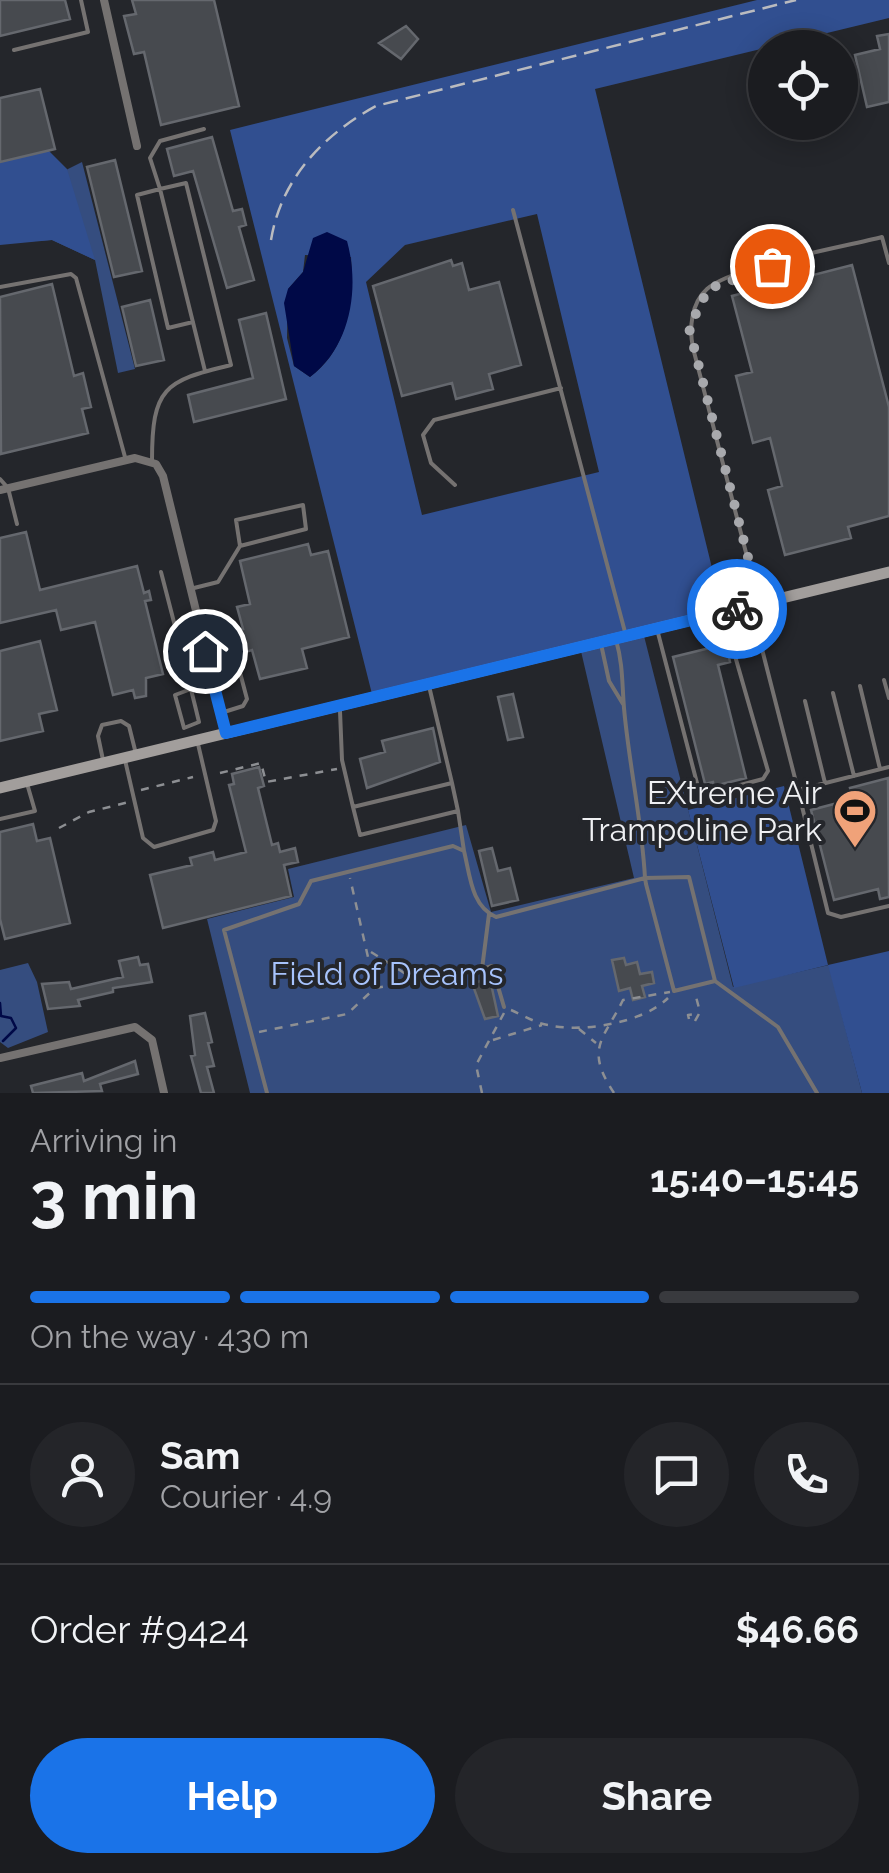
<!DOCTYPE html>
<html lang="en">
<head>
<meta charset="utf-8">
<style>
  :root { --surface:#1b1c20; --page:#242529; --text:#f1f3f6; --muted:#a0a1a5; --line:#393a3e; --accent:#1a73e8 }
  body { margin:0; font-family:Raleway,sans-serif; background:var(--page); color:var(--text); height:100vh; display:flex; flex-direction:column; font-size:38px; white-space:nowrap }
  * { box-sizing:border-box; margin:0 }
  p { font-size:32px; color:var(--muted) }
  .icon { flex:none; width:55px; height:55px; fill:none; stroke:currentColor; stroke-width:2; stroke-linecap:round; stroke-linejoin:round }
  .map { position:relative; height:1093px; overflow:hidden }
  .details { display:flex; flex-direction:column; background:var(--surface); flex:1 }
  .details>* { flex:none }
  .controls { position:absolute; left:748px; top:30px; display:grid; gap:20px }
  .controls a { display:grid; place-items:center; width:110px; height:110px; border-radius:50%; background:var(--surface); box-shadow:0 5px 25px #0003,0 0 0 2px var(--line); font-size:50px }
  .pin { position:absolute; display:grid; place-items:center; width:85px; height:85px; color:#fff; margin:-42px; border:5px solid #fff; border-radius:50%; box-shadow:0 2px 10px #0007 }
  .courier { position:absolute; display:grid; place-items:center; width:100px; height:100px; margin:-50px; border:8px solid #1a73e8; border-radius:50%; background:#fff; color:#222; box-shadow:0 2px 12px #0007 }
  .summary em { font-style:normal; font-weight:700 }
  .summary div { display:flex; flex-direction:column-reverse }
  .summary { display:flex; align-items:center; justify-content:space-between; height:170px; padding:0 30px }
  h1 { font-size:65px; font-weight:700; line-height:75px }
  .bar { display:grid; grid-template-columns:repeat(4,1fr); gap:15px 10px; align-content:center; height:120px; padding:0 30px }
  .bar i { height:12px; border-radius:8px; background:var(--line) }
  .bar .current { background:var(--accent) }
  .bar p { grid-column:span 4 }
  .line { display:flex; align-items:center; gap:25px; padding:0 30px; border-top:2px solid var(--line) }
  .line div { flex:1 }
  .round { display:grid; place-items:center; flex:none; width:105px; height:105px; border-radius:52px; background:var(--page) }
  .action { display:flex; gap:20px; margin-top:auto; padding:20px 30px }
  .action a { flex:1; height:115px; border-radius:60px; background:var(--accent); color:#fff; font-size:40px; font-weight:700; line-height:115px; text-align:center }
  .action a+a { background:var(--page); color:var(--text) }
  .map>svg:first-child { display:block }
  .green { fill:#354d7f }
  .forest { fill:#314f90; fill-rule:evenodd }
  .water { fill:#000947 }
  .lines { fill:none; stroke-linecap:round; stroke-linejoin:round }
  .stream { stroke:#000947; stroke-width:2.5 }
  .building { fill:#474a4f; stroke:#65686e; stroke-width:2.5 }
  .path { stroke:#8d8f93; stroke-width:2.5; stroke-dasharray:8 8; stroke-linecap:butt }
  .lane { stroke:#757271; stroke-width:4 }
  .street { stroke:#757271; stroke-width:8 }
  .secondary { stroke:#a29e9c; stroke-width:11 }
  .rail { stroke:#babbbf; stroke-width:2.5; stroke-dasharray:15 8; stroke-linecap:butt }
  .done { stroke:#a8a9ad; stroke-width:10; stroke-dasharray:0 18 }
  .route { stroke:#1a73e8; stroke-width:12 }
  .labels { text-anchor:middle; stroke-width:8; stroke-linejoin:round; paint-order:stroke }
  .poi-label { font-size:32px; fill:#eff0f3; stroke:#24262b; text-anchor:end }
  .park-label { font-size:32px; fill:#a7c3fc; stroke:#24262b }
</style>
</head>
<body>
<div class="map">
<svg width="889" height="1093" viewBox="0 0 889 1093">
  <rect width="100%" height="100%" fill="#24262b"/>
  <path class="green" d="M 82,162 L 135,369 L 118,373 L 95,260 L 52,240 L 19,242 L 34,186 Z
    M 643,632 L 733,987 L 829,965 L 862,1093 L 250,1093 L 207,919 L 294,897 L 288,869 L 466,825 L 491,912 L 634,878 L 580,647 Z
    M 28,963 L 37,982 L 48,1032 L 8,1048 L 0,1042 L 0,970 Z"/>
  <path class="forest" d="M 757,0 L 889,0 L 889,18 L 595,89 L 723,613 L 373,698 L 230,130 ZM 537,214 L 599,472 L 422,515 L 366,282 L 405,245 ZM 305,255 L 351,257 C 354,301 348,349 310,377 L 294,366 L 287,338 L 288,289 L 303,272 Z
    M 49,151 L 67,169 L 95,260 L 52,240 L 0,245 L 0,160 Z
    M 784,786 L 828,965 L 889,951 L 889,1093 L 862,1093 L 828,965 L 734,988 L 688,810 Z"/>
  <path class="water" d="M 327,232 L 347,241 C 360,288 351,346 310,377 L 294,366 L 284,303 L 288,289 L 303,272 L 313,238 Z"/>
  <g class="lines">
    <path class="stream" d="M 0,1003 L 1,1016 L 11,1018 L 16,1028 L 3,1041"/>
  </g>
  <path class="building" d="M 0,0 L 65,0 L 70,19 L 0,36 Z
    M 132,0 L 214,0 L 239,106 L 161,125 L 144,52 L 134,54 L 124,16 L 136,14 Z
    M 406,26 L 418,39 L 401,59 L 379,43 Z
    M 889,34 L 889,102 L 867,107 L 855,55 L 880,49 L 877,36 Z
    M 40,89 L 55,149 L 0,162 L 0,98 Z
    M 212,137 L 233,211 L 242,209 L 246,225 L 239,227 L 254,280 L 227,288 L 193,171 L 174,176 L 167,149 Z
    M 115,160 L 142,271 L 114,277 L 87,167 Z
    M 451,260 L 453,266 L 462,263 L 469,290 L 499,282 L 521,365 L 489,374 L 493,389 L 456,399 L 452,383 L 402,396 L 373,286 Z
    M 852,265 L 889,407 L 889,516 L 848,527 L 851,538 L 785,555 L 768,490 L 782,486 L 770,438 L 753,443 L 736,376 L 752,372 L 732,296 Z
    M 52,284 L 74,376 L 83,373 L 91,407 L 82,409 L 88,433 L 1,454 L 0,297 Z
    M 150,300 L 164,360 L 136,366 L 122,307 Z
    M 266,313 L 286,399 L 194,422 L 188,395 L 253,378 L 239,320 Z
    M 26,532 L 40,590 L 137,566 L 144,593 L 149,591 L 151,600 L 145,601 L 163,674 L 146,678 L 146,696 L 135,698 L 133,690 L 113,695 L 95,622 L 61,630 L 56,610 L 0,623 L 0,538 Z
    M 308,544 L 311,555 L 328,551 L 349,637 L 302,649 L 307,668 L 260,679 L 252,650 L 242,653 L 236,630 L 243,629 L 237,607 L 250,604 L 240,561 Z
    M 40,641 L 57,710 L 39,714 L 43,731 L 0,741 L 0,651 Z
    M 726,644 L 730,662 L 718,665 L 746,778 L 714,786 L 713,782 L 705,784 L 673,657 Z
    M 513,694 L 523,737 L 508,740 L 498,697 Z
    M 433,728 L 440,762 L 367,788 L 360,759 L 385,752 L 382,741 Z
    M 259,767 L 264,786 L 258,788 L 272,845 L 278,843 L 280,852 L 295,848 L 298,862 L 284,865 L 291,896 L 163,928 L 150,875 L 192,865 L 190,858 L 213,852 L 215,860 L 246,852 L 229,785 L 234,784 L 232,774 Z
    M 888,778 L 889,897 L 880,899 L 878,889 L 834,900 L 811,810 L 853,799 L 850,788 Z
    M 33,824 L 37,841 L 50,838 L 70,923 L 5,939 L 0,919 L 0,832 Z
    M 492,848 L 498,871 L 510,868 L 518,900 L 492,906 L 479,851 Z
    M 138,957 L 140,965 L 148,964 L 152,982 L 113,988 L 113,992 L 78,1000 L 80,1006 L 48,1009 L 42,984 L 69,982 L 71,989 L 123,977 L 119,961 Z
    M 624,958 L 626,965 L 637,962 L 640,974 L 652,972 L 654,983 L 642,986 L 645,997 L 633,1000 L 630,988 L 619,991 L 612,960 Z
    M 490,979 L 498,1016 L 485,1019 L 472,983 Z
    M 205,1013 L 212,1042 L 208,1043 L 214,1066 L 207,1067 L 214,1093 L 201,1093 L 191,1056 L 195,1055 L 190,1016 Z
    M 135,1061 L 138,1074 L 100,1084 L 102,1091 L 33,1093 L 31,1086 L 82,1073 L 84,1081 Z"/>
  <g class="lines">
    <path class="path" d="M 220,773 L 261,763 L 266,782 L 337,769
      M 141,790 L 193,777
      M 59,828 L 89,812 L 129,802
      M 371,952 L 417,981 L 464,980
      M 375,988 L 416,981
      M 511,1010 C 523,1015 535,1023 548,1025 C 582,1033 643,1023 668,998
      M 689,1019 L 688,1015 L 698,1014
      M 695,1021 L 700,1012 L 695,993
      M 579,1029 L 596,1043
      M 259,1032 L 347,1014 L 375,988 L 350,878
      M 493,1040 L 542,1025
      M 482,1093 L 476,1065 L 504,1013
      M 614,1093 C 584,1048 604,1039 623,1000 L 670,992"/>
    <path class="lane" d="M 14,50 L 88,32 L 81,0
      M 513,210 L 625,632
      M 0,287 L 71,274 L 76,278 L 125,457
      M 193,322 L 168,328 L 137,195 L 160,189 L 205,371
      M 152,461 C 152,388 164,381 231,365 L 186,183 L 160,189 L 150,158 L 160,141 L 204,129
      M 0,479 L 8,488 L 17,524
      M 455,485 L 431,463 L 423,435 L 434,420 L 561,388
      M 161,572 C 174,622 187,672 199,722 L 184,728 L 175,695 L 191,689
      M 190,589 L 218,582 L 240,546 L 306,529 L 303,505 L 236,520 L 240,546
      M 758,599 L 693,348 C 689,329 691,303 707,289 C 733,266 844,247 882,237 L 889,263
      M 752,610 L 798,790 L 889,767
      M 658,633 L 698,787 L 710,793 L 763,779 L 768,771 L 723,614
      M 179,643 L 202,637
      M 601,644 L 609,681 L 623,704
      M 205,651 L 229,645 L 234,650 L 247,699 L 243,706 L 224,712
      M 884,680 L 889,698
      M 860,686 L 880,769
      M 833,693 L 854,776
      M 805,701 L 825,783
      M 340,711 L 342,760 L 353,807 L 452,783 L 429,686
      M 103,760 L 98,736 L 102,725 L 121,721 L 129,726 L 135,750
      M 125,760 L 143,838 L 154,847 L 213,830 L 216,821 L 198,744
      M 798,790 L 828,913 L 841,917 L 889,906
      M 353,807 L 360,835 L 458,811 L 452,783
      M 458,811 L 464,851
      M 0,819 L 35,811 L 28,787
      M 482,969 L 492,966 L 504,1007
      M 466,973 L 482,969 L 489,914
      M 715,981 L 778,1027 L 817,1093
      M 267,1093 L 224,930 L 299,904 L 311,881 L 453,846 L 464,851 C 470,875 471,906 496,917 L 645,878 L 689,877 L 715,981 L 674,991 L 646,884 L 645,878 C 642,821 629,765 624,708 C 622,684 623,664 616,640"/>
    <path class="street" d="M 104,0 L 137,146
      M 0,490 L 135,458 L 156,464 L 163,476 L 226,733
      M 0,1058 L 135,1027 L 152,1040 L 164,1093"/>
    <path class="secondary" d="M 0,788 L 889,572"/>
    <path class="rail" d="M 271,240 C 281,179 323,135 376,106 L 796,0"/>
  </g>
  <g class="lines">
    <path class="done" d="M 737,609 L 760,604 L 689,328 L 708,289 L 772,266"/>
    <path class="route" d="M 205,651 L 226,733 L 737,609"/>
  </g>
  <defs>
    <symbol id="stadium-pin" viewBox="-11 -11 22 30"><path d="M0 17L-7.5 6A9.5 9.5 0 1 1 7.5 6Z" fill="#f0a279" stroke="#24262b"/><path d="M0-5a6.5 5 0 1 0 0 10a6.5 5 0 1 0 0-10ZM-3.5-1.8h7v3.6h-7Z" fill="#111"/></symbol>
  </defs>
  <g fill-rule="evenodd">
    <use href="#stadium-pin" x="830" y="786" width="50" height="68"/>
  </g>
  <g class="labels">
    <g class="poi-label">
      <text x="822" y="804">EXtreme Air<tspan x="822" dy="37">Trampoline Park</tspan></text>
    </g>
    <g class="park-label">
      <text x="387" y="985">Field of Dreams</text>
    </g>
  </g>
</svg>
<div class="controls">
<a><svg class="icon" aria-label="locate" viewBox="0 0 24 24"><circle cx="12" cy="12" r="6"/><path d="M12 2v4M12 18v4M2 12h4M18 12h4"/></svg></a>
</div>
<div class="pin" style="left:772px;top:266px;background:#ea580c"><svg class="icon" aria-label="bag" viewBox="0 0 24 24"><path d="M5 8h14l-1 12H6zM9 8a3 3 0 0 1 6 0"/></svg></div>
<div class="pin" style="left:205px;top:651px;background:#1f2937"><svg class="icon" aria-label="home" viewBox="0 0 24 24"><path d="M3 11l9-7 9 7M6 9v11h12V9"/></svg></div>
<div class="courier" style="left:737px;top:609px"><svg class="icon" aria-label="bike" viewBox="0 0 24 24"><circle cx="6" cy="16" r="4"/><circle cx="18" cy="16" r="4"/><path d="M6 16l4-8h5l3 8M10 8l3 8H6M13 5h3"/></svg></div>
</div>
<section class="details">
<div class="summary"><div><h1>3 min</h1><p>Arriving in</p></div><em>15:40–15:45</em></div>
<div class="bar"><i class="current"></i><i class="current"></i><i class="current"></i><i></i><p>On the way · 430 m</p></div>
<div class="line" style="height:180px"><a class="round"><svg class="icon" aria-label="person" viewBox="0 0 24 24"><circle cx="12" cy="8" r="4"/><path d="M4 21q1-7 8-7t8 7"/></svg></a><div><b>Sam</b><p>Courier · 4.9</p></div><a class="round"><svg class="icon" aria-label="chat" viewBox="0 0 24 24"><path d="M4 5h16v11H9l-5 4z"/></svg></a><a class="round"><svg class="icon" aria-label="phone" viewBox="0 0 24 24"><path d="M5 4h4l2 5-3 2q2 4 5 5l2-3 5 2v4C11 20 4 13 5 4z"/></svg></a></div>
<div class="line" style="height:130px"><div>Order #9424</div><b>$46.66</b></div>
<div class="action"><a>Help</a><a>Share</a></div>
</section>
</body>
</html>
